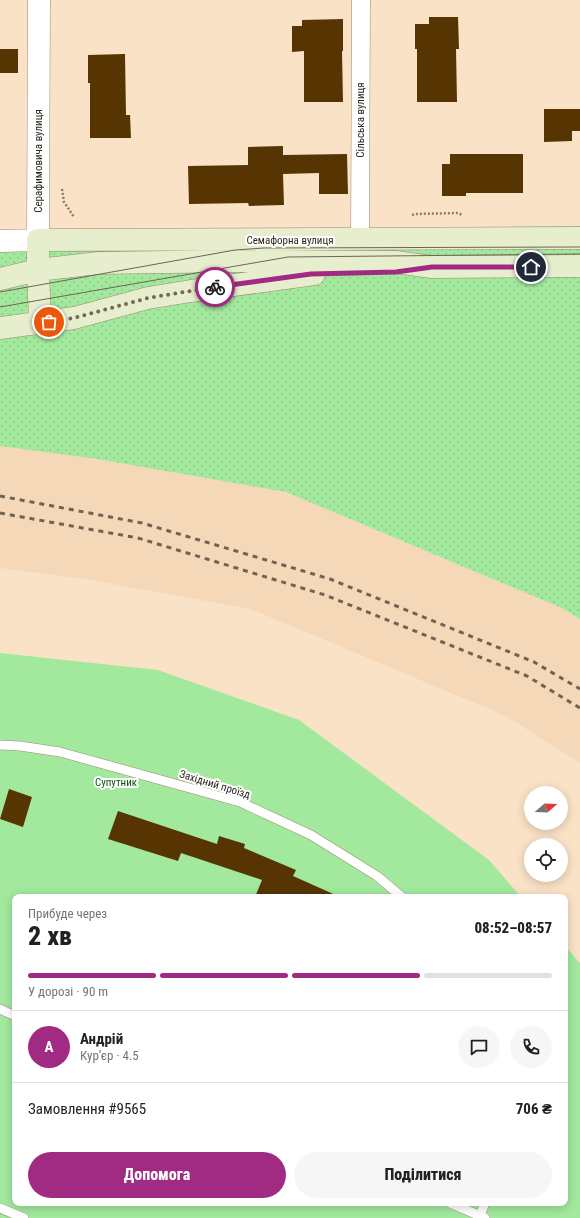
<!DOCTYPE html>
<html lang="uk">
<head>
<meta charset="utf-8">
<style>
  :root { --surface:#fff; --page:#f6f6f6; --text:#202124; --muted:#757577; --line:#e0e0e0; --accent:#a12a83 }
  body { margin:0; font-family:"Roboto Condensed",sans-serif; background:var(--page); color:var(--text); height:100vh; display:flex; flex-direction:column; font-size:15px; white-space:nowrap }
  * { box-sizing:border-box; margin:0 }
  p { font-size:13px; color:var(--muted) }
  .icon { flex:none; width:22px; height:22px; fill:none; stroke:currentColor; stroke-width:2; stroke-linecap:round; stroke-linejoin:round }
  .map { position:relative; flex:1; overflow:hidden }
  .details { position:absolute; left:12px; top:894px; width:556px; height:312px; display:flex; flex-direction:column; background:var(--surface); border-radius:8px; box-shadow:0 2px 10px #0003 }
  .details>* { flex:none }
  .needle { width:26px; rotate:71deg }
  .fabs { position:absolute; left:524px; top:786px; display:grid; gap:8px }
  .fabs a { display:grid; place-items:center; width:44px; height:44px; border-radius:50%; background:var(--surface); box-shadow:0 2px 10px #0003; font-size:20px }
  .pin { position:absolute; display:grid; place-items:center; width:34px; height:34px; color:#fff; margin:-17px; border:2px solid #fff; border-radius:50%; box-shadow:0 1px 4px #0007 }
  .courier { position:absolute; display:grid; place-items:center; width:40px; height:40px; margin:-20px; border:3px solid #a12a83; border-radius:50%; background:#fff; color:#222; box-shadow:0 1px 5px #0007 }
  .summary em { font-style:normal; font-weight:800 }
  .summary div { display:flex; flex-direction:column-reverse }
  .summary { display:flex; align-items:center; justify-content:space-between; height:68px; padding:0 16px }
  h1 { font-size:26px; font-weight:800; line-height:30px }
  .bar { display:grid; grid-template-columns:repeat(4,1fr); gap:6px 4px; align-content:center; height:48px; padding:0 16px }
  .bar i { height:5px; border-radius:3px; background:var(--line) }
  .bar .selected { background:var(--accent) }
  .bar p { grid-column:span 4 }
  .line { display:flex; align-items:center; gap:10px; padding:0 16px; border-top:1px solid var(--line) }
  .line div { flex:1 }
  .round { display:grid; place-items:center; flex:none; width:42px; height:42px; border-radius:21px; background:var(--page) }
  .button { display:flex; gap:8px; margin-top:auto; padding:8px 16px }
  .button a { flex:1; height:46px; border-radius:24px; background:var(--accent); color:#fff; font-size:16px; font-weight:800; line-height:46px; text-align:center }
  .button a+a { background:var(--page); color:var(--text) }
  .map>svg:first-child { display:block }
  .built { fill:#f5d8b7 }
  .grass { fill:url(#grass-dots) }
  .garden { fill:#a2e99e }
  .building { fill:#563502 }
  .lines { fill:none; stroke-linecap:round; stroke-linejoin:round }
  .service-casing { stroke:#9f8970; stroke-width:10 }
  .minor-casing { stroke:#9f8970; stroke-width:19 }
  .tertiary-casing { stroke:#9f8970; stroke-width:23 }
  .secondary-casing { stroke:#9f8970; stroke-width:23 }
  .path { stroke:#8b7b6a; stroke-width:2.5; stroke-dasharray:2 2; stroke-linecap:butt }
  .service { stroke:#fff; stroke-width:9 }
  .minor { stroke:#fff; stroke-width:18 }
  .tertiary { stroke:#fff; stroke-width:22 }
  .secondary { stroke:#e6eece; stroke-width:22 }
  .tram { stroke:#716353; stroke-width:1 }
  .rail { stroke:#716353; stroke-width:3; stroke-dasharray:5 5; stroke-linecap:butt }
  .done { stroke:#766858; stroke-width:4; stroke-dasharray:0 7.2 }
  .route { stroke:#a12a83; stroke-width:5 }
  .labels { text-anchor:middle; stroke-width:4; stroke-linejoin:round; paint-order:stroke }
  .street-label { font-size:11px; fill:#2f261c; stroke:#fff }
  .park-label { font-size:11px; fill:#06550b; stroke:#fff }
</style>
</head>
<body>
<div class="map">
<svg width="580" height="1218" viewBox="0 0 580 1218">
  <defs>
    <pattern id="grass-dots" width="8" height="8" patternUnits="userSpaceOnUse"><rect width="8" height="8" fill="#a2e99e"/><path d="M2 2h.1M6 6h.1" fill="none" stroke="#8cc888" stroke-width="1.8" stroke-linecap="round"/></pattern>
  </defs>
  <rect width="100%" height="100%" fill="#fae2c7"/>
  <path class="built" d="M 0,446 L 97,459 L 286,492 L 562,608 L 580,619 L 580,763 L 506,716 L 251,609 L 79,578 L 0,568 Z"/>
  <path class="grass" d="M 580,226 L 580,619 L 562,608 L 286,492 L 97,459 L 0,446 L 0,238 L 360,228 Z"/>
  <path class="garden" d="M 0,653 L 158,670 L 299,720 L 489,860 L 521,897 L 15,897 L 15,1203 L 565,1203 L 565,946 L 580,963 L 580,1218 L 0,1218 Z"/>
  <path class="building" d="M 429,17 L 458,17 L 459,49 L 456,49 L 457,102 L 417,102 L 417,49 L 415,49 L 415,24 L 429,24 Z
    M 343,19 L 343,51 L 342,51 L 343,102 L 304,102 L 304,51 L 292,52 L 292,26 L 302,26 L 302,20 Z
    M 0,49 L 18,49 L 18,73 L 0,73 Z
    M 125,54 L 126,115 L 130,115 L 131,138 L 90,138 L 90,83 L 88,83 L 88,55 Z
    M 544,109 L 580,109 L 580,131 L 572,131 L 572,141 L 544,142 Z
    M 283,146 L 283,155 L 347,154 L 348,194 L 319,194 L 319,173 L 283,174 L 284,205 L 249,206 L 248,203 L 189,204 L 188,166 L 248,165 L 248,147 Z
    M 450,154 L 523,154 L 523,193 L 466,193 L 466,196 L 442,196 L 442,164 L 450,164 Z
    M 9,789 L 32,797 L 23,827 L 0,819 Z
    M 118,811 L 217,844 L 219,836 L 245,844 L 244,848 L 296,870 L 293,876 L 340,897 L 255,897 L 262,880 L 181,853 L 178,861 L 108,839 Z"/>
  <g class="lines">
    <defs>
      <path id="service" d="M 0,745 L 20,746 L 60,752 L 240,802 L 311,835 L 377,876 L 402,897
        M 0,1009 L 15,1016
        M 450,1203 L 485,1218
        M 0,1208 L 24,1218
        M 479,1218 L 485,1203"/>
      <path id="minor" d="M 360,239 L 361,0"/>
      <path id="tertiary" d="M 0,241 L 38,240 L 39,0"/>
      <path id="secondary" d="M 0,279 L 38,270 L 98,263 L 241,261 L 396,262 L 432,267 L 580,266
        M 40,323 L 38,270 L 38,240 L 580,238
        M 0,328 L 74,318 L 148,298 L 191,291 L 314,274"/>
    </defs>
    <use href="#service" class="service-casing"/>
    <use href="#minor" class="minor-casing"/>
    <use href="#tertiary" class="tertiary-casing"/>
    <use href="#secondary" class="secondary-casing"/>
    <path class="path" d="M 62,189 L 64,202 L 74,217
      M 412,215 L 415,214 L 458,213 L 462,215"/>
    <use href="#service" class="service"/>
    <use href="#minor" class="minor"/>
    <use href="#tertiary" class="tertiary"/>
    <use href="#secondary" class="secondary"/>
    <path class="tram" d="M 0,292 L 235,250 L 264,248 L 580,247
      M 0,307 L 288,257 L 580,254"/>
    <path class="rail" d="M 0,496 L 142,523 L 330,579 L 534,662 L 580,689
      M 0,513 L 138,538 L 325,595 L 527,676 L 580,708"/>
  </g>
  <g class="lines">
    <path class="done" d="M 49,322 L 74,318 L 148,298 L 215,287"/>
    <path class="route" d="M 215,287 L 311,274 L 396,272 L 432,267 L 531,267"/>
  </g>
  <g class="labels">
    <g class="street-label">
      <text transform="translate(360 120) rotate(-90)" y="4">Сільська вулиця</text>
      <text transform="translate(38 161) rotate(-90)" y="4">Серафимовича вулиця</text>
      <text x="290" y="244">Семафорна вулиця</text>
      <text transform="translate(215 784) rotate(17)" y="4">Західний проїзд</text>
    </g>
    <g class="park-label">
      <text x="116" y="786">Супутник</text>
    </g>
  </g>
</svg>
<div class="fabs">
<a><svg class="needle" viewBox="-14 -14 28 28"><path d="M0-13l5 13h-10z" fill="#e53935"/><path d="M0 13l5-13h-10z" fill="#757577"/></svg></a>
<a><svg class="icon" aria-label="locate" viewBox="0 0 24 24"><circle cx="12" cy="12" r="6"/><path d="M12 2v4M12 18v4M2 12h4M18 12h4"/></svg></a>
</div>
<div class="pin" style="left:49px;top:322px;background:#ea580c"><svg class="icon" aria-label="bag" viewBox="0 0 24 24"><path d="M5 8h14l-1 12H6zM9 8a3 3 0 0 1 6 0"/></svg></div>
<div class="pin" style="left:531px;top:267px;background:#1f2937"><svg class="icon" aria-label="home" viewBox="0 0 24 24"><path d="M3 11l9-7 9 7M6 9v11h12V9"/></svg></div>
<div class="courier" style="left:215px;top:287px"><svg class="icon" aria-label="bike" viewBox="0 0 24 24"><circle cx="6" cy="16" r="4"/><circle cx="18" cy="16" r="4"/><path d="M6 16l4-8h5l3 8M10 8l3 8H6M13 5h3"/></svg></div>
<section class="details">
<div class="summary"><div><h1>2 хв</h1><p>Прибуде через</p></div><em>08:52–08:57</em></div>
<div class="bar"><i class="selected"></i><i class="selected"></i><i class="selected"></i><i></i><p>У дорозі · 90 m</p></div>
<div class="line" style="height:72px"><b class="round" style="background:var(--accent);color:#fff">А</b><div><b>Андрій</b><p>Кур’єр · 4.5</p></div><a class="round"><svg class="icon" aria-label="chat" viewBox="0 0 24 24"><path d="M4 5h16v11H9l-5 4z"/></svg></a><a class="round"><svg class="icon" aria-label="phone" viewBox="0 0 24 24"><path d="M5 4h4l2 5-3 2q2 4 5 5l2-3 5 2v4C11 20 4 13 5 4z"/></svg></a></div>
<div class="line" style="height:52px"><div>Замовлення #9565</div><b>706 ₴</b></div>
<div class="button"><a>Допомога</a><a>Поділитися</a></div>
</section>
</div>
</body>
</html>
